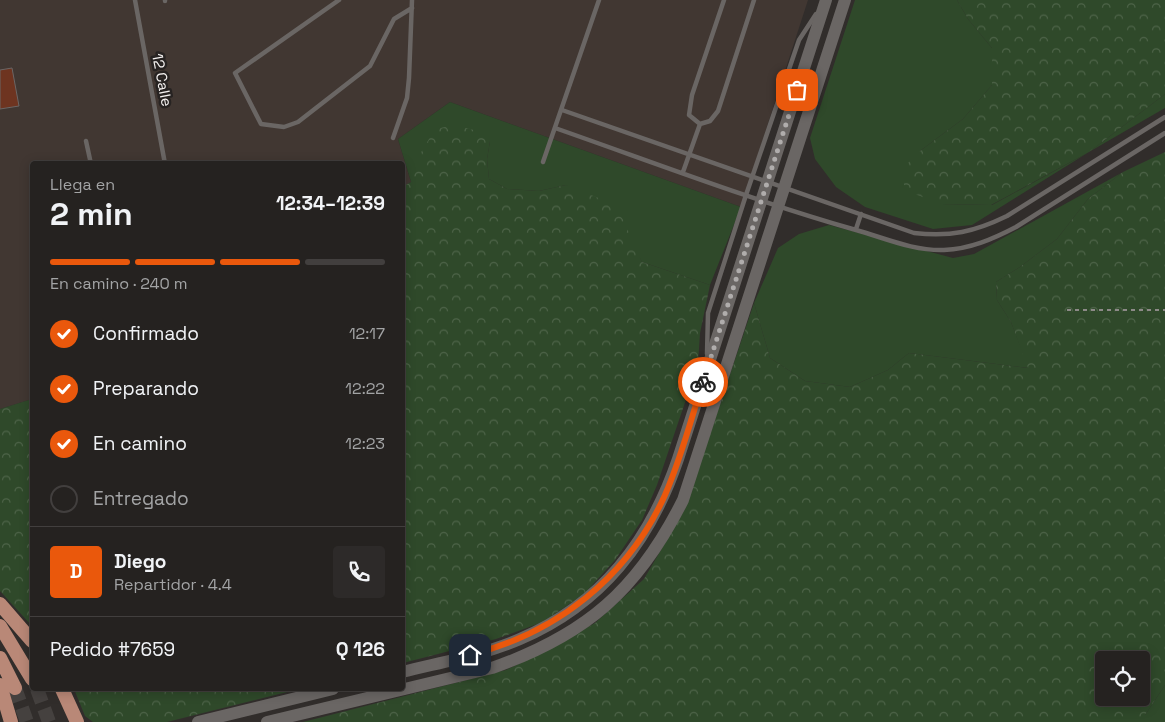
<!DOCTYPE html>
<html lang="es">
<head>
<meta charset="utf-8">
<style>
  :root { --surface:#252220; --page:#2d2a29; --text:#f1f3f6; --muted:#a3a4a5; --line:#423f3e; --accent:#ea580c }
  body { margin:0; font-family:"Space Grotesk",sans-serif; background:var(--page); color:var(--text); height:100vh; display:flex; flex-direction:column; font-size:19px; white-space:nowrap }
  * { box-sizing:border-box; margin:0 }
  p { font-size:16px; color:var(--muted) }
  .icon { flex:none; width:28px; height:28px; fill:none; stroke:currentColor; stroke-width:2; stroke-linecap:round; stroke-linejoin:round }
  .map { position:relative; flex:1; overflow:hidden }
  .side { position:absolute; left:30px; top:161px; width:375px; height:530px; display:flex; flex-direction:column; background:var(--surface); border-radius:5px; box-shadow:0 2px 12px #0003,0 0 0 1px var(--line) }
  .side>* { flex:none }
  .fabs { position:absolute; left:1095px; top:651px; display:grid; gap:10px }
  .fabs a { display:grid; place-items:center; width:55px; height:55px; border-radius:5px; background:var(--surface); box-shadow:0 2px 12px #0003,0 0 0 1px var(--line); font-size:25px }
  .pin { position:absolute; display:grid; place-items:center; width:42px; height:42px; color:#fff; margin:-21px; border-radius:10px; box-shadow:0 2px 8px #0006 }
  .courier { position:absolute; display:grid; place-items:center; width:50px; height:50px; margin:-25px; border:4px solid #ea580c; border-radius:50%; background:#fff; color:#222; box-shadow:0 1px 6px #0007 }
  .headline em { font-style:normal; font-weight:700 }
  .headline div { display:flex; flex-direction:column-reverse }
  .headline { display:flex; align-items:center; justify-content:space-between; height:85px; padding:0 20px }
  h1 { font-size:32px; font-weight:700; line-height:38px }
  .bar { display:grid; grid-template-columns:repeat(4,1fr); gap:8px 5px; align-content:center; height:60px; padding:0 20px }
  .bar i { height:6px; border-radius:4px; background:var(--line) }
  .bar .active { background:var(--accent) }
  .bar p { grid-column:span 4 }
  .line { display:flex; align-items:center; gap:12px; padding:0 20px; border-top:1px solid var(--line) }
  .line div { flex:1 }
  .round { display:grid; place-items:center; flex:none; width:52px; height:52px; border-radius:5px; background:var(--page) }
  ol { padding:0 20px; list-style:none }
  li { display:flex; align-items:center; gap:15px; height:55px }
  li p { margin-inline-start:auto }
  li .icon { padding:5px; border-radius:50%; background:var(--accent); color:#fff; stroke-width:4 }
  li:last-child { color:var(--muted) }
  li i { width:28px; height:28px; border:2px solid var(--line); border-radius:50% }
  .map>svg:first-child { display:block }
  .built { fill:#413732 }
  .grass { fill:#2f492a }
  .forest { fill:url(#forest-crowns); fill-rule:evenodd }
  .building { fill:#6e3420; stroke:#6b6665 }
  .lines { fill:none; stroke-linecap:round; stroke-linejoin:round }
  .primary-tunnel { stroke:#45413f; stroke-width:14; stroke-dasharray:14 7; stroke-linecap:butt }
  .path { stroke:#8d8a88; stroke-width:2; stroke-dasharray:4 4; stroke-linecap:butt }
  .lane { stroke:#6a6664; stroke-width:4.5 }
  .secondary { stroke:#6a6664; stroke-width:12 }
  .primary { stroke:#b98877; stroke-width:14 }
  .done { stroke:#b0adac; stroke-width:5; stroke-dasharray:0 9 }
  .route { stroke:#ea580c; stroke-width:6 }
  .labels { text-anchor:middle; stroke-width:5; stroke-linejoin:round; paint-order:stroke }
  .street-label { font-size:15px; fill:#f5f2f1; stroke:#272322 }
</style>
</head>
<body>
<div class="map">
<svg width="1165" height="722" viewBox="0 0 1165 722">
  <defs>
    <pattern id="forest-crowns" width="20" height="18" patternUnits="userSpaceOnUse" patternTransform="scale(1.25)"><rect width="20" height="18" fill="#2f492a"/><path d="M2 6a3 3 0 1 1 6 0M12 15a3 3 0 1 1 6 0" fill="none" stroke="#4e6449"/></pattern>
  </defs>
  <rect width="100%" height="100%" fill="#312d2b"/>
  <path class="built" d="M 0,0 L 808,0 L 741,207 L 450,102 L 398,139 L 411,182 L 403,187 L 402,164 L 32,164 L 32,399 L 0,409 Z"/>
  <path class="grass" d="M 855,0 L 957,0 L 968,19 L 992,48 L 992,85 L 963,119 L 920,151 L 941,204 L 992,205 L 1089,152 L 1165,94 L 1165,108 L 1089,152 L 972,225 L 933,229 L 865,207 L 836,187 L 815,159 L 810,138 Z
    M 450,102 L 741,207 L 710,285 L 642,262 L 633,246 L 566,185 L 539,191 L 507,189 L 489,179 L 487,159 L 490,141 L 411,182 L 398,139 Z
    M 1123,172 L 1088,199 L 1057,239 L 1020,267 L 996,282 L 997,300 L 1011,322 L 1029,368 L 909,353 L 888,370 L 850,387 L 805,381 L 770,358 L 754,303 L 778,248 L 799,234 L 829,225 L 953,258 L 974,254 Z
    M 1165,685 L 1165,722 L 1145,722 L 1145,715 Z"/>
  <path class="forest" d="M 957,0 L 1165,0 L 1165,94 L 1089,152 L 991,205 L 941,204 L 904,190 L 904,167 L 920,151 L 963,119 L 992,85 L 992,48 L 968,19 Z
    M 455,125 L 474,130 L 490,141 L 487,159 L 489,179 L 507,189 L 539,191 L 566,185 L 601,199 L 622,217 L 642,262 L 710,285 L 700,333 L 698,364 L 657,485 L 642,520 L 615,560 L 584,594 L 543,622 L 496,639 L 403,663 L 402,187 L 411,182 L 417,159 L 435,129 Z
    M 1165,152 L 1165,685 L 1145,715 L 1145,722 L 303,722 L 506,670 L 548,650 L 595,623 L 644,579 L 685,509 L 754,303 L 770,358 L 805,381 L 850,387 L 888,370 L 909,353 L 1028,368 L 1011,322 L 997,300 L 996,282 L 1020,267 L 1057,239 L 1088,199 L 1123,172 ZM 1104,660 L 1141,660 L 1141,698 L 1104,698 Z
    M 32,399 L 32,626 L 0,591 L 0,409 Z
    M 74,689 L 299,689 L 167,722 L 93,722 L 85,716 Z"/>
  <path class="building" d="M 12,68 L 19,106 L 0,109 L 0,70 Z"/>
  <g class="lines">
    <path class="primary-tunnel" d="M 15,688 L 27,722
      M 37,689 L 49,722"/>
    <path class="path" d="M 1067,310 L 1165,310"/>
    <path class="lane" d="M 135,0 L 165,164
      M 165,0 L 165,1
      M 339,0 L 235,73 L 261,124 L 284,127 L 298,122 L 370,66 L 394,19 L 412,8
      M 562,110 L 914,233 C 951,237 974,232 1007,216 L 1165,117
      M 700,124 L 689,115 L 692,95 L 724,0
      M 555,128 C 655,163 754,201 856,230 C 885,238 913,251 944,250 C 970,249 993,239 1016,227 L 1165,133
      M 393,138 L 407,98 L 409,78 L 412,0
      M 86,141 L 91,164
      M 543,162 L 599,0
      M 683,172 L 700,124 L 710,121 L 718,111 L 754,0
      M 856,229 L 861,214
      M 707,354 L 708,313 L 746,195 L 799,40 L 816,14"/>
    <path class="secondary" d="M 402,672 C 442,662 483,655 520,639 C 602,604 650,541 678,459 L 826,0
      M 198,722 L 333,689
      M 267,722 L 492,668 C 586,635 638,590 683,500 L 845,0"/>
    <path class="primary" d="M 0,604 L 32,641
      M 0,626 L 32,679
      M 0,658 L 15,688
      M 0,685 L 11,722
      M 62,689 L 77,722"/>
  </g>
  <g class="lines">
    <path class="done" d="M 703,382 L 797,90"/>
    <path class="route" d="M 470,655 C 557,633 628,577 665,495 C 681,459 691,419 703,382"/>
  </g>
  <g class="labels">
    <g class="street-label">
      <text transform="translate(162 80) rotate(79)" y="5">12 Calle</text>
    </g>
  </g>
</svg>
<div class="fabs">
<a><svg class="icon" aria-label="locate" viewBox="0 0 24 24"><circle cx="12" cy="12" r="6"/><path d="M12 2v4M12 18v4M2 12h4M18 12h4"/></svg></a>
</div>
<div class="pin" style="left:797px;top:90px;background:#ea580c"><svg class="icon" aria-label="bag" viewBox="0 0 24 24"><path d="M5 8h14l-1 12H6zM9 8a3 3 0 0 1 6 0"/></svg></div>
<div class="pin" style="left:470px;top:655px;background:#1f2937"><svg class="icon" aria-label="home" viewBox="0 0 24 24"><path d="M3 11l9-7 9 7M6 9v11h12V9"/></svg></div>
<div class="courier" style="left:703px;top:382px"><svg class="icon" aria-label="bike" viewBox="0 0 24 24"><circle cx="6" cy="16" r="4"/><circle cx="18" cy="16" r="4"/><path d="M6 16l4-8h5l3 8M10 8l3 8H6M13 5h3"/></svg></div>
<section class="side">
<div class="headline"><div><h1>2 min</h1><p>Llega en</p></div><em>12:34–12:39</em></div>
<div class="bar"><i class="active"></i><i class="active"></i><i class="active"></i><i></i><p>En camino · 240 m</p></div>
<ol>
<li><svg class="icon" aria-label="check" viewBox="0 0 24 24"><path d="M5 12l5 5 9-10"/></svg>Confirmado<p>12:17</p></li>
<li><svg class="icon" aria-label="check" viewBox="0 0 24 24"><path d="M5 12l5 5 9-10"/></svg>Preparando<p>12:22</p></li>
<li><svg class="icon" aria-label="check" viewBox="0 0 24 24"><path d="M5 12l5 5 9-10"/></svg>En camino<p>12:23</p></li>
<li><i></i>Entregado</li>
</ol>
<div class="line" style="height:90px"><b class="round" style="background:var(--accent);color:#fff">D</b><div><b>Diego</b><p>Repartidor · 4.4</p></div><a class="round"><svg class="icon" aria-label="phone" viewBox="0 0 24 24"><path d="M5 4h4l2 5-3 2q2 4 5 5l2-3 5 2v4C11 20 4 13 5 4z"/></svg></a></div>
<div class="line" style="height:65px"><div>Pedido #7659</div><b>Q 126</b></div>
</section>
</div>
</body>
</html>
